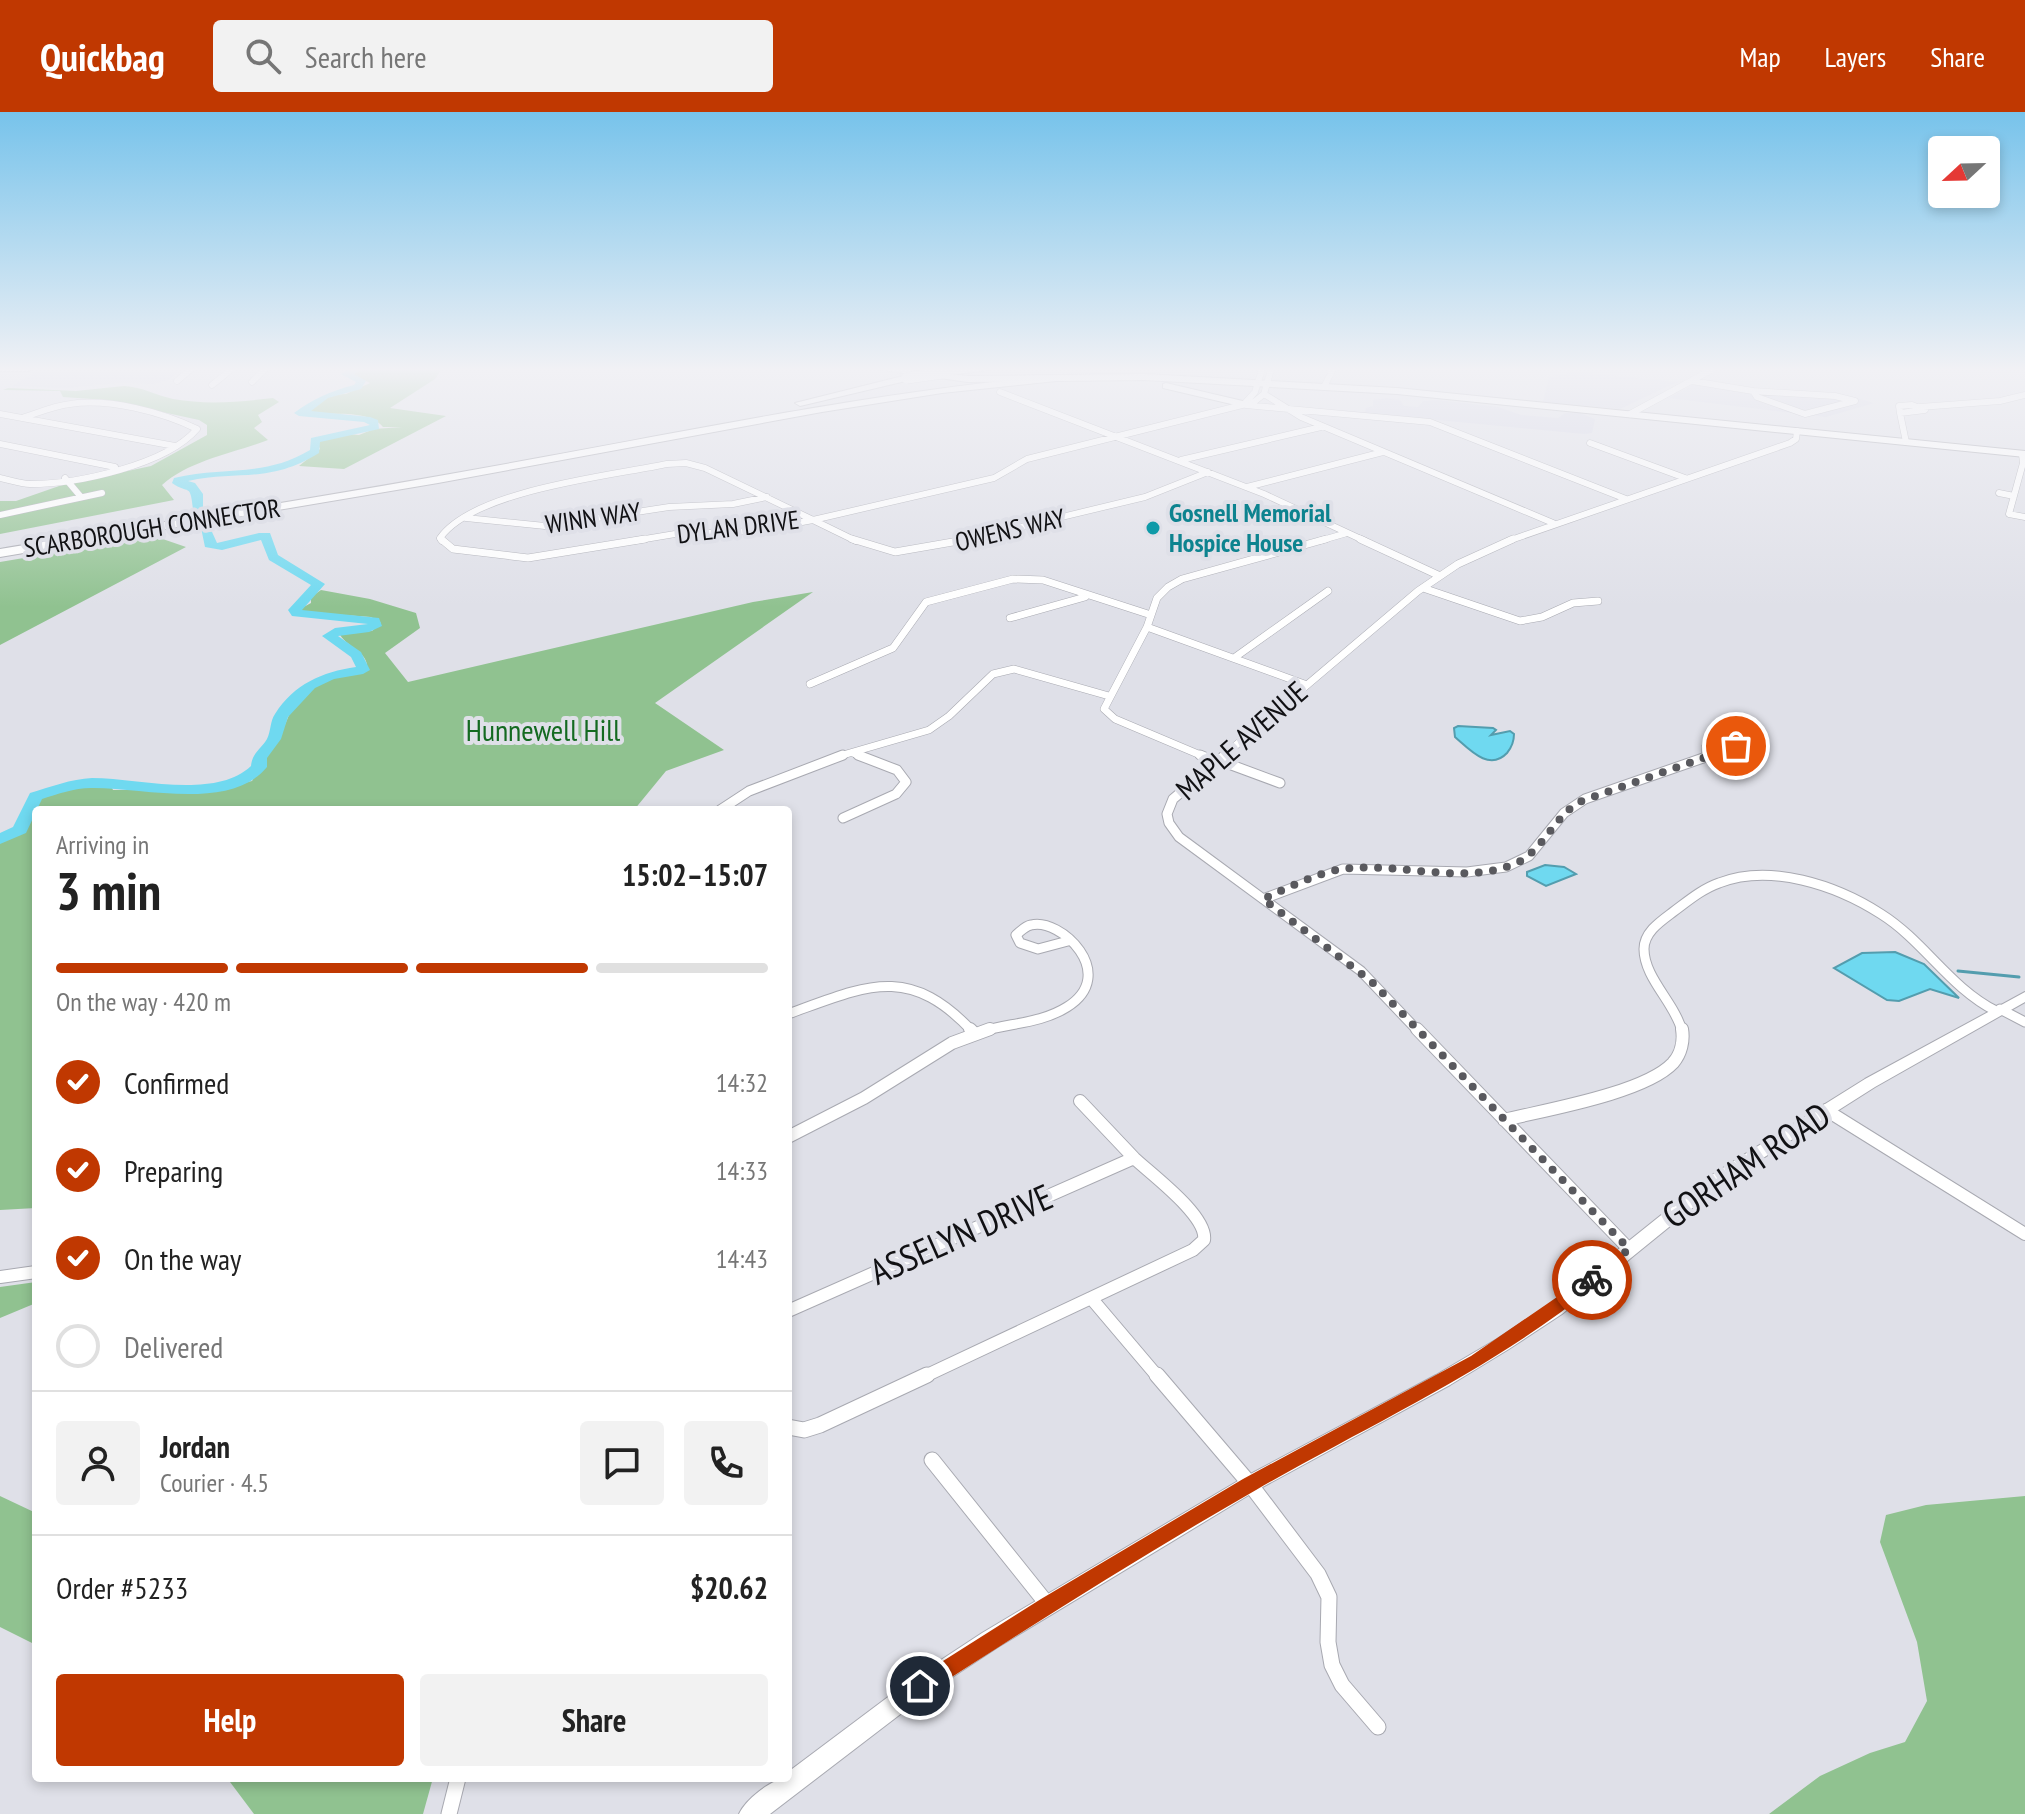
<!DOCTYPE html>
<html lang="en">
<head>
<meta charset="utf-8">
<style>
  :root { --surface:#fff; --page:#f2f2f2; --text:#222; --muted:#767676; --line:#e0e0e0; --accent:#c03801 }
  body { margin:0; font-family:"PT Sans Narrow",sans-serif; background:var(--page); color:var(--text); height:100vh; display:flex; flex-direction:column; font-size:30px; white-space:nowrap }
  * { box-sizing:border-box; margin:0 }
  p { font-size:26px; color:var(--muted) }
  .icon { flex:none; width:44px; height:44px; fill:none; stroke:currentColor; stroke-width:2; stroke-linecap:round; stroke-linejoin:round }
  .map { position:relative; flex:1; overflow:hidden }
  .side { position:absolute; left:32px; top:694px; width:760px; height:976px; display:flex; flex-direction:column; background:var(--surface); border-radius:8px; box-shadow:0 4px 12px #0003 }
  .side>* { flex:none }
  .needle { width:52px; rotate:248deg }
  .tools { position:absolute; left:1928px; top:24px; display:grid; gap:16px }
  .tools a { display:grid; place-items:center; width:72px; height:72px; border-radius:8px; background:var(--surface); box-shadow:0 4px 12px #0003; font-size:40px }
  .pin { position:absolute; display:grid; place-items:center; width:68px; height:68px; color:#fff; margin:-34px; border:4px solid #fff; border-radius:50%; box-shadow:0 2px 8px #0007 }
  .courier { position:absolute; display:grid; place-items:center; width:80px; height:80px; margin:-40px; border:6px solid #c03801; border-radius:50%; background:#fff; color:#222; box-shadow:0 2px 10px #0007 }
  .summary em { font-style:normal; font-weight:800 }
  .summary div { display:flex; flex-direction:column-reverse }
  .summary { display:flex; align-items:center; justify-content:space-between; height:136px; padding:0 24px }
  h1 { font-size:52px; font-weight:800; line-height:60px }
  .bar { display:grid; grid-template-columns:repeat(4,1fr); gap:12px 8px; align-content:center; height:96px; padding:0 24px }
  .bar i { height:10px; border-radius:6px; background:var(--line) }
  .bar .selected { background:var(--accent) }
  .bar p { grid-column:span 4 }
  .line { display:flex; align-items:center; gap:20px; padding:0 24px; border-top:2px solid var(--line) }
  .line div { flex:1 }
  .round { display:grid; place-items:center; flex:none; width:84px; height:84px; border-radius:8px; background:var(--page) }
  ol { padding:0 24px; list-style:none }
  li { display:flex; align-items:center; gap:24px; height:88px }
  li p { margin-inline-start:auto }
  li .icon { padding:8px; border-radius:50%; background:var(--accent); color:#fff; stroke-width:4 }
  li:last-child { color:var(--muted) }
  li i { width:44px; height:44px; border:4px solid var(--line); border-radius:50% }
  .action { display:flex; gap:16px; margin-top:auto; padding:16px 24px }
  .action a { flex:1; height:92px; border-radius:8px; background:var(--accent); color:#fff; font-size:32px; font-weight:800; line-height:92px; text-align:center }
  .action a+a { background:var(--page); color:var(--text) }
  header { display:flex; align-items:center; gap:48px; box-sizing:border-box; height:112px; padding:0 40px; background:var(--accent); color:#fff }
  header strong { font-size:38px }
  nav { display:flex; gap:44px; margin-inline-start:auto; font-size:28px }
  .search { width:560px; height:72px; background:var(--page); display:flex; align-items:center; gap:20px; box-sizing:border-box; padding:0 28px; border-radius:8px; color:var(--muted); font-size:30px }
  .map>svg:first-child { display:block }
  .built { fill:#d4d5e5 }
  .green { fill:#90c290 }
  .water { fill:#6fd9f0; stroke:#539dae; stroke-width:2 }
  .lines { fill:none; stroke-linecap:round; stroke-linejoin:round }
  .stream { stroke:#539dae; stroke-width:3 }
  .river { fill:#6fd9f0; fill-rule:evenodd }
  .street-far4-casing { stroke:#a8a9b1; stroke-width:7 }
  .street-far3-casing { stroke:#a8a9b1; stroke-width:8 }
  .street-far2-casing { stroke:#a8a9b1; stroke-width:11 }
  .street-far1-casing { stroke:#a8a9b1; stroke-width:14 }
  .street-casing { stroke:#a8a9b1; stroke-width:17 }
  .secondary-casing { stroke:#a8a9b1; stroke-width:2 }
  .primary-casing { stroke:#a8a9b1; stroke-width:2 }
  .highway-casing { stroke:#a8a9b1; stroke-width:2 }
  .street-far4 { stroke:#fff; stroke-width:6 }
  .street-far3 { stroke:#fff; stroke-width:7 }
  .street-far2 { stroke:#fff; stroke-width:9 }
  .street-far1 { stroke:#fff; stroke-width:12 }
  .street { stroke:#fff; stroke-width:15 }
  .secondary { fill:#fff; fill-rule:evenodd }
  .primary { fill:#fff; fill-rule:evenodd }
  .highway { fill:#fff; fill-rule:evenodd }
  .highway-bridge-casing { stroke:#a8a9b1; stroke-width:12; stroke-linecap:butt }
  .highway-bridge { stroke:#fff; stroke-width:11 }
  .route { fill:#c03801 }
  .done { stroke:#59595e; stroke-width:8; stroke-dasharray:0 14.4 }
  .culture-dot { fill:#0f9aa8; stroke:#dfe0e8; stroke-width:3 }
  .labels { text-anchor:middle; stroke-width:8; stroke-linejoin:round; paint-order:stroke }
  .far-culture-label { font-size:26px; font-weight:bold; fill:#0d838f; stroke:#dfe0e8; text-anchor:start }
  .far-street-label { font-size:26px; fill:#111114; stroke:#dfe0e8 }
  .park-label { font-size:30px; fill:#146a21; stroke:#dfe0e8 }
  .street-label { font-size:30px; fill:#111114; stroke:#dfe0e8 }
  .near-street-label { font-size:36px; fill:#111114; stroke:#dfe0e8 }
</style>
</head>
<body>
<header>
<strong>Quickbag</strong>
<div class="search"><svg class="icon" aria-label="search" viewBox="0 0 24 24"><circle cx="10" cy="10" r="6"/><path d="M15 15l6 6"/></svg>Search here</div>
<nav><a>Map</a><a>Layers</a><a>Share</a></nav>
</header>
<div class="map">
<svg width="2025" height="1702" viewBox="0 0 2025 1702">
  <rect width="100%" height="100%" fill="#dfe0e8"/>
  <path class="built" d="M 68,257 L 182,257 L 168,268 L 154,272 L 120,271 L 66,276 L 13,274 L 35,260 Z
    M 1575,260 L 1677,270 L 1620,297 L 1543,290 L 1549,265 Z
    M 1700,269 L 1754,277 L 1846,283 L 1874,291 L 1826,305 L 1669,286 Z
    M 1387,286 L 1400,288 L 1404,294 L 1418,295 L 1423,289 L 1437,288 L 1498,295 L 1521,303 L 1558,306 L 1565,301 L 1580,301 L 1595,307 L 1592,321 L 1584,322 L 1365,301 L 1366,296 L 1373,294 L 1373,288 Z"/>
  <path class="green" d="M 361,257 L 442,257 L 435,267 L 390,296 L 446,304 L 344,357 L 299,354 L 320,337 L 317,329 L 347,322 L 359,323 L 374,317 L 402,315 L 383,315 C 368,296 326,304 304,301 L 330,283 L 346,282 L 370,271 L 350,261 Z
    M 124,274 C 143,275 155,283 173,287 C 207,293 239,290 273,286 L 279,290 L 258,303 L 262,310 L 254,316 L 268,328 C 234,341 190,348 162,373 L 174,388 L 0,422 L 0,389 L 16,389 L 62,373 L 151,354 L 207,323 L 207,313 L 199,308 L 107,288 L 63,285 L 60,279 L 3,278 L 8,276 L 76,279 Z
    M 154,424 L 186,435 L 0,533 L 0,450 Z
    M 321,478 L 370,487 L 416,501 L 420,516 L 385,541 L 408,570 L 753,490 L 813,480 L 655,591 L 724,638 L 666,659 L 634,698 L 36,698 L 36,1096 L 0,1098 L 0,728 L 20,718 L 39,685 C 67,678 85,673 111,674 L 113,678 L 211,678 L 252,669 L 281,622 L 292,596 L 324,566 L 356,561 L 367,553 C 366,539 345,534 339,521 L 372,519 L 381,511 L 371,505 L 302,500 L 300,497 L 311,491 L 311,485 Z
    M 36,1170 L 36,1191 L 0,1206 L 0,1175 Z
    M 0,1384 L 36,1401 L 36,1533 L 0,1515 Z
    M 2025,1384 L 2025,1702 L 1769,1702 L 1820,1664 L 1870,1641 L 1905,1630 L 1927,1589 L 1917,1530 L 1880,1430 L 1886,1403 L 1926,1393 Z
    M 227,1666 L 433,1666 L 423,1702 L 254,1702 Z"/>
  <path class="water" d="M 1458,614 L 1493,616 L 1496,618 L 1491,623 L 1510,619 L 1514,622 C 1514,630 1512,635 1507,641 C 1489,660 1469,637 1455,625 L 1454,616 Z
    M 1545,753 L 1564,755 L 1576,762 L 1546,774 L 1527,764 L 1527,760 Z
    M 1895,840 L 1924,852 L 1959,886 L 1930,877 L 1899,889 L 1887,888 L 1834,856 L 1862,841 Z"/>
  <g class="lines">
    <path class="stream" d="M 1958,859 L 2019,865"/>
    <path class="river" d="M 350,257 L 363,257 L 354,262 L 366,269 L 361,277 L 328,286 L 311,299 L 370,305 L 378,308 L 379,317 L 320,330 L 319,341 C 269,372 239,358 188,369 L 195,371 L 203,382 L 203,399 L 193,397 C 190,370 189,383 172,371 L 174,366 C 224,354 263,366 310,338 L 311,326 L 370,313 L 364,310 L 299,304 L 294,301 C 313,287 331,279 354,273 L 356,270 L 341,262 Z
      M 200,411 L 208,411 L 217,431 L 259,421 L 270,421 L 278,443 L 325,472 L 302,498 L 379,506 L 382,514 L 369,520 L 338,524 L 361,540 L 370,558 L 363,562 L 334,567 L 315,576 L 288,605 L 281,627 L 267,646 L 267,655 C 230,700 142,675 91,676 C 74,676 58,682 42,687 L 26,721 L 0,732 L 0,721 L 13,715 L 30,681 C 50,675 71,667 92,666 C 138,666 215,688 251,654 C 252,641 261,637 267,627 C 271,619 270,609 275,602 C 294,572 322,560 356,555 L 351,545 L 322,524 L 335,516 L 368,512 L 292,504 L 288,498 L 311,473 L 269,448 L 261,428 L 222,438 L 205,435 Z"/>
    <defs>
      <path id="street-far4" d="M 177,269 L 191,257
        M 1692,269 L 1753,279
        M 252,270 L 265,257
        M 212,273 L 232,257
        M 1325,273 L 1333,257
        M 1753,279 L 1835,284 L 1855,289 L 1805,302 L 1757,285 Z
        M 1000,280 L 1264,382 L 1365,429
        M 1264,282 L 1301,305 L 1553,411
        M 1245,291 L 1255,280 L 1262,257
        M 1246,293 L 1430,310 L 1626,387
        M 1912,293 L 1925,298 L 1900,301 L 1899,294 Z
        M 1920,295 L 2000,289 L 2025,283
        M 1900,301 L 1906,330
        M 0,302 L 175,334
        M 1630,302 L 1713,257
        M 1590,331 L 1685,366
        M 0,332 L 115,355
        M 2022,342 L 2023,351 L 2009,402 L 2025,405
        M 1181,348 L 1321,315
        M 0,366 C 10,368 20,372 30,372 C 77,372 166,353 197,317 C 162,300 109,286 70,292 C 53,294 38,301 22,306
        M 65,366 L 81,385
        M 1247,375 L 1383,340
        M 1999,381 L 2014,384
        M 0,403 L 102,381
        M 466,406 L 545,414 L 669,395 L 733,392 L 767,385
        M 813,408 L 856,429
        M 813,408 L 994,366 L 1027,347 L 1254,290 L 1264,282 L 1271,257
        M 442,429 L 440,426 C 474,378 610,364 667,352 L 686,351 L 705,356 L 813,408
        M 633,429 L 675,422 L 753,419 L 813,408
        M 962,429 L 1145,385 L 1208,360
        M 1319,429 L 1347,421
        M 1508,429 L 1790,331 L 1796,327 L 1797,319"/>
      <path id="street-far3" d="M 441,427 L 453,437 L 528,446 L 645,427
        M 852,427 L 895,440 L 970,427
        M 1360,427 L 1440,464
        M 1423,476 L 1520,509 L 1542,505 L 1573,491 L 1598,489
        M 1010,506 L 1085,485
        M 1147,515 L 1307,573
        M 1234,546 L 1328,479
        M 810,572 L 893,536 L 926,490 L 1013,467 L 1043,468 L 1151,503
        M 853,641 L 863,645
        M 836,645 L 929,618 L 949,604 L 993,562 L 1014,557 L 1109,584
        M 1205,645 L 1115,607 L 1104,597 L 1147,515 L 1157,486 L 1168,475 L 1182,467 L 1326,427
        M 1222,645 L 1418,479 L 1458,452 L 1513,427
        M 1706,645 L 1705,635 C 1719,628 1733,630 1743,643 L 1739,645"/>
      <path id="street-far2" d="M 1200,643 L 1217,650
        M 1225,643 L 1173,687 L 1167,702 L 1169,711 L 1179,725 L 1361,859 L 1418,919
        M 1706,645 L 1734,648 L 1743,643
        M 1218,648 L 1280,671
        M 720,698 L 749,679 L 843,643
        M 843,706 L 896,682 L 906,670 L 897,658 L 858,643
        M 1263,787 L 1343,757 L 1467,760 L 1506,755 L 1529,744 L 1564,701 L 1585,687 L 1706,645
        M 2000,897 L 2025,910
        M 788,902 C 866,874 908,851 972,919
        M 983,919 C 1011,911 1042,911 1067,895 C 1120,862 1060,805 1031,813 C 1025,814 1021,819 1016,823 L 1020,831 L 1038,837 L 1068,829
        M 1682,919 C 1675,891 1644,866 1644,837 C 1644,820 1661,809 1673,800 C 1688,789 1702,777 1719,771 C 1770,751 1836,773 1881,802 C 1924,829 1950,876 1996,899"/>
      <path id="street-far1" d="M 970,917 L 974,921
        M 1417,917 L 1629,1137
        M 1080,989 L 1134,1046
        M 1826,998 L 2025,1122
        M 1504,1008 C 1545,998 1645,981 1673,951 C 1681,942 1684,929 1682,917
        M 788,1025 L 864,986 L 952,931 L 990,917
        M 0,1165 L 36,1160
        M 1091,1186 L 1158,1265
        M 788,1199 L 1134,1046 C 1151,1062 1208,1104 1204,1128 L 1193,1138 L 923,1265"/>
      <path id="street" d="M 1157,1263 L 1250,1372 L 1318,1462 L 1329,1485 L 1328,1530 L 1332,1553 L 1342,1573 L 1378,1615
        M 788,1315 L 804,1318 L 820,1313 L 927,1263
        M 932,1348 L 1048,1493
        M 449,1702 L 458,1666"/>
      <path id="secondary" d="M 2025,880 L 2025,890 L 1875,975 L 1722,1072 L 1562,1202 L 1509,1237 L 1450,1273 L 1257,1378 L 998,1535 L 928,1581 L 770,1702 L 739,1702 C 745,1688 772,1666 788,1666 L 788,1660 L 912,1567 L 982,1521 L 1243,1366 L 1436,1263 L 1497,1227 L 1550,1192 L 1710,1064 L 1865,967 Z"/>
      <path id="primary" d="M 0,257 L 32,257 L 28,259 L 0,259 Z
        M 875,257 L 901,257 L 968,264 L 1144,262 L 1397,276 L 2025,339 L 2025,345 L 1397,282 L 1144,268 L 968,270 Z
        M 1166,271 L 1247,290 L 1248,292 L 1244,295 L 1163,276 L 1163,272 Z"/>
      <path id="highway" d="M 956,257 L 996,257 L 942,264 L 937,261 Z
        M 907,263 L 910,264 L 910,268 L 800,294 L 795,291 Z
        M 1062,263 L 1065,264 L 1065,268 L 942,281 L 822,300 L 438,371 L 0,445 L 0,437 C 183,407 366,378 549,344 C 719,313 889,278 1062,263 Z"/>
    </defs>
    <use href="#street-far4" class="street-far4-casing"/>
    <use href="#street-far3" class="street-far3-casing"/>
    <use href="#street-far2" class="street-far2-casing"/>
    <use href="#street-far1" class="street-far1-casing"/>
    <use href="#street" class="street-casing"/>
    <use href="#secondary" class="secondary-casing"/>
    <use href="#primary" class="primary-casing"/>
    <use href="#highway" class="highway-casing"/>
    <use href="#street-far4" class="street-far4"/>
    <use href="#street-far3" class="street-far3"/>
    <use href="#street-far2" class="street-far2"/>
    <use href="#street-far1" class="street-far1"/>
    <use href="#street" class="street"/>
    <use href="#secondary" class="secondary"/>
    <use href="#primary" class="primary"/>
    <use href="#highway" class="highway"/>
    <defs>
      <path id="highway-bridge" d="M 907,266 L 942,261"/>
    </defs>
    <use href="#highway-bridge" class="highway-bridge-casing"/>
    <use href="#highway-bridge" class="highway-bridge"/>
  </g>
  <linearGradient id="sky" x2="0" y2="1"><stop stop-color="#77c3eb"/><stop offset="0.52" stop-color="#f1f1f5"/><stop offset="1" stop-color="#f1f1f5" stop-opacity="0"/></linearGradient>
  <rect width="2025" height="495" fill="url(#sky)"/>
  <path class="route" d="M 1592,1161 L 1597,1163 L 1597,1172 C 1494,1257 1372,1311 1256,1378 C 1144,1442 1036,1511 927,1581 L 920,1584 L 913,1581 L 909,1574 L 913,1568 L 1041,1487 L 1243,1367 L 1471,1244 Z"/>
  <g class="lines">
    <path class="done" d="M 1592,1168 L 1629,1137 L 1371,869 L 1263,787 C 1291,775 1321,758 1351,756 C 1403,752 1462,772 1512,753 C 1542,742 1552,707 1579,690 L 1706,645 L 1705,635 L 1718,630 L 1736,634"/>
  </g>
  <circle class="culture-dot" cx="1153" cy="416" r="8"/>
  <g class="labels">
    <g class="far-culture-label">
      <text x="1169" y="410">Gosnell Memorial<tspan x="1169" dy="30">Hospice House</tspan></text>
    </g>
    <g class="far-street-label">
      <text transform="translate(593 406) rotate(-8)" y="9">WINN WAY</text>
      <text transform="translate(738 415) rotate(-7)" y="9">DYLAN DRIVE</text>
      <text transform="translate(152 416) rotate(-9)" y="9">SCARBOROUGH CONNECTOR</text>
      <text transform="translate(1010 418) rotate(-13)" y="9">OWENS WAY</text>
    </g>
    <g class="park-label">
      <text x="543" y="629">Hunnewell Hill</text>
    </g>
    <g class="street-label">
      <text transform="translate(1242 629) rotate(-41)" y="10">MAPLE AVENUE</text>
    </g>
    <g class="near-street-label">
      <text transform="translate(1746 1053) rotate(-34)" y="13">GORHAM ROAD</text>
      <text transform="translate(961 1122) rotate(-24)" y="13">ASSELYN DRIVE</text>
    </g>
  </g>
</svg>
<div class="tools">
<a><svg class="needle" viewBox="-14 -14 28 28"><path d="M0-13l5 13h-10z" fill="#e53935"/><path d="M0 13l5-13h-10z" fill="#767676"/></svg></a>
</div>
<div class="pin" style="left:1736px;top:634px;background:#ea580c"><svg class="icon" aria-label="bag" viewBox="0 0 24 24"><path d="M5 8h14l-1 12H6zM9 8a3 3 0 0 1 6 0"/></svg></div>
<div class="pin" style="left:920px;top:1574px;background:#1f2937"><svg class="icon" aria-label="home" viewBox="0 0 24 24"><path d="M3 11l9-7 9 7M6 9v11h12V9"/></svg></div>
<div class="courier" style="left:1592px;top:1168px"><svg class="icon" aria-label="bike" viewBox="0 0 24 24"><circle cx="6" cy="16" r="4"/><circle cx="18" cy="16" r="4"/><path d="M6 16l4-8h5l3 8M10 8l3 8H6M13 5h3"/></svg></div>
<section class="side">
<div class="summary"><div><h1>3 min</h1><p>Arriving in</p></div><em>15:02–15:07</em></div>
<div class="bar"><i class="selected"></i><i class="selected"></i><i class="selected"></i><i></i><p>On the way · 420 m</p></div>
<ol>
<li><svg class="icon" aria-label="check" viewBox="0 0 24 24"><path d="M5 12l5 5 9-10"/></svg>Confirmed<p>14:32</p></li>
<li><svg class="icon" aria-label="check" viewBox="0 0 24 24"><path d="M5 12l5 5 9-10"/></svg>Preparing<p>14:33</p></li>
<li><svg class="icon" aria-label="check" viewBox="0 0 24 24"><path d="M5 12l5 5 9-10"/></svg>On the way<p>14:43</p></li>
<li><i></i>Delivered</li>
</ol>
<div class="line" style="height:144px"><a class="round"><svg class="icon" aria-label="person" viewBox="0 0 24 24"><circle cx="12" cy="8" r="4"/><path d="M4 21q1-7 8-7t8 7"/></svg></a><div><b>Jordan</b><p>Courier · 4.5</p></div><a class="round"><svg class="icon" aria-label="chat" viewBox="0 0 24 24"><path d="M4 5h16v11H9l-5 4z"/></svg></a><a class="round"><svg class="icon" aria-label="phone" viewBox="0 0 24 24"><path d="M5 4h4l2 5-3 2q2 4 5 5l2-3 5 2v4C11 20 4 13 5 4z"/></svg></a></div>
<div class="line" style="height:104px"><div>Order #5233</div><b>$20.62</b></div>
<div class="action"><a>Help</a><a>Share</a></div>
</section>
</div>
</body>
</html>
